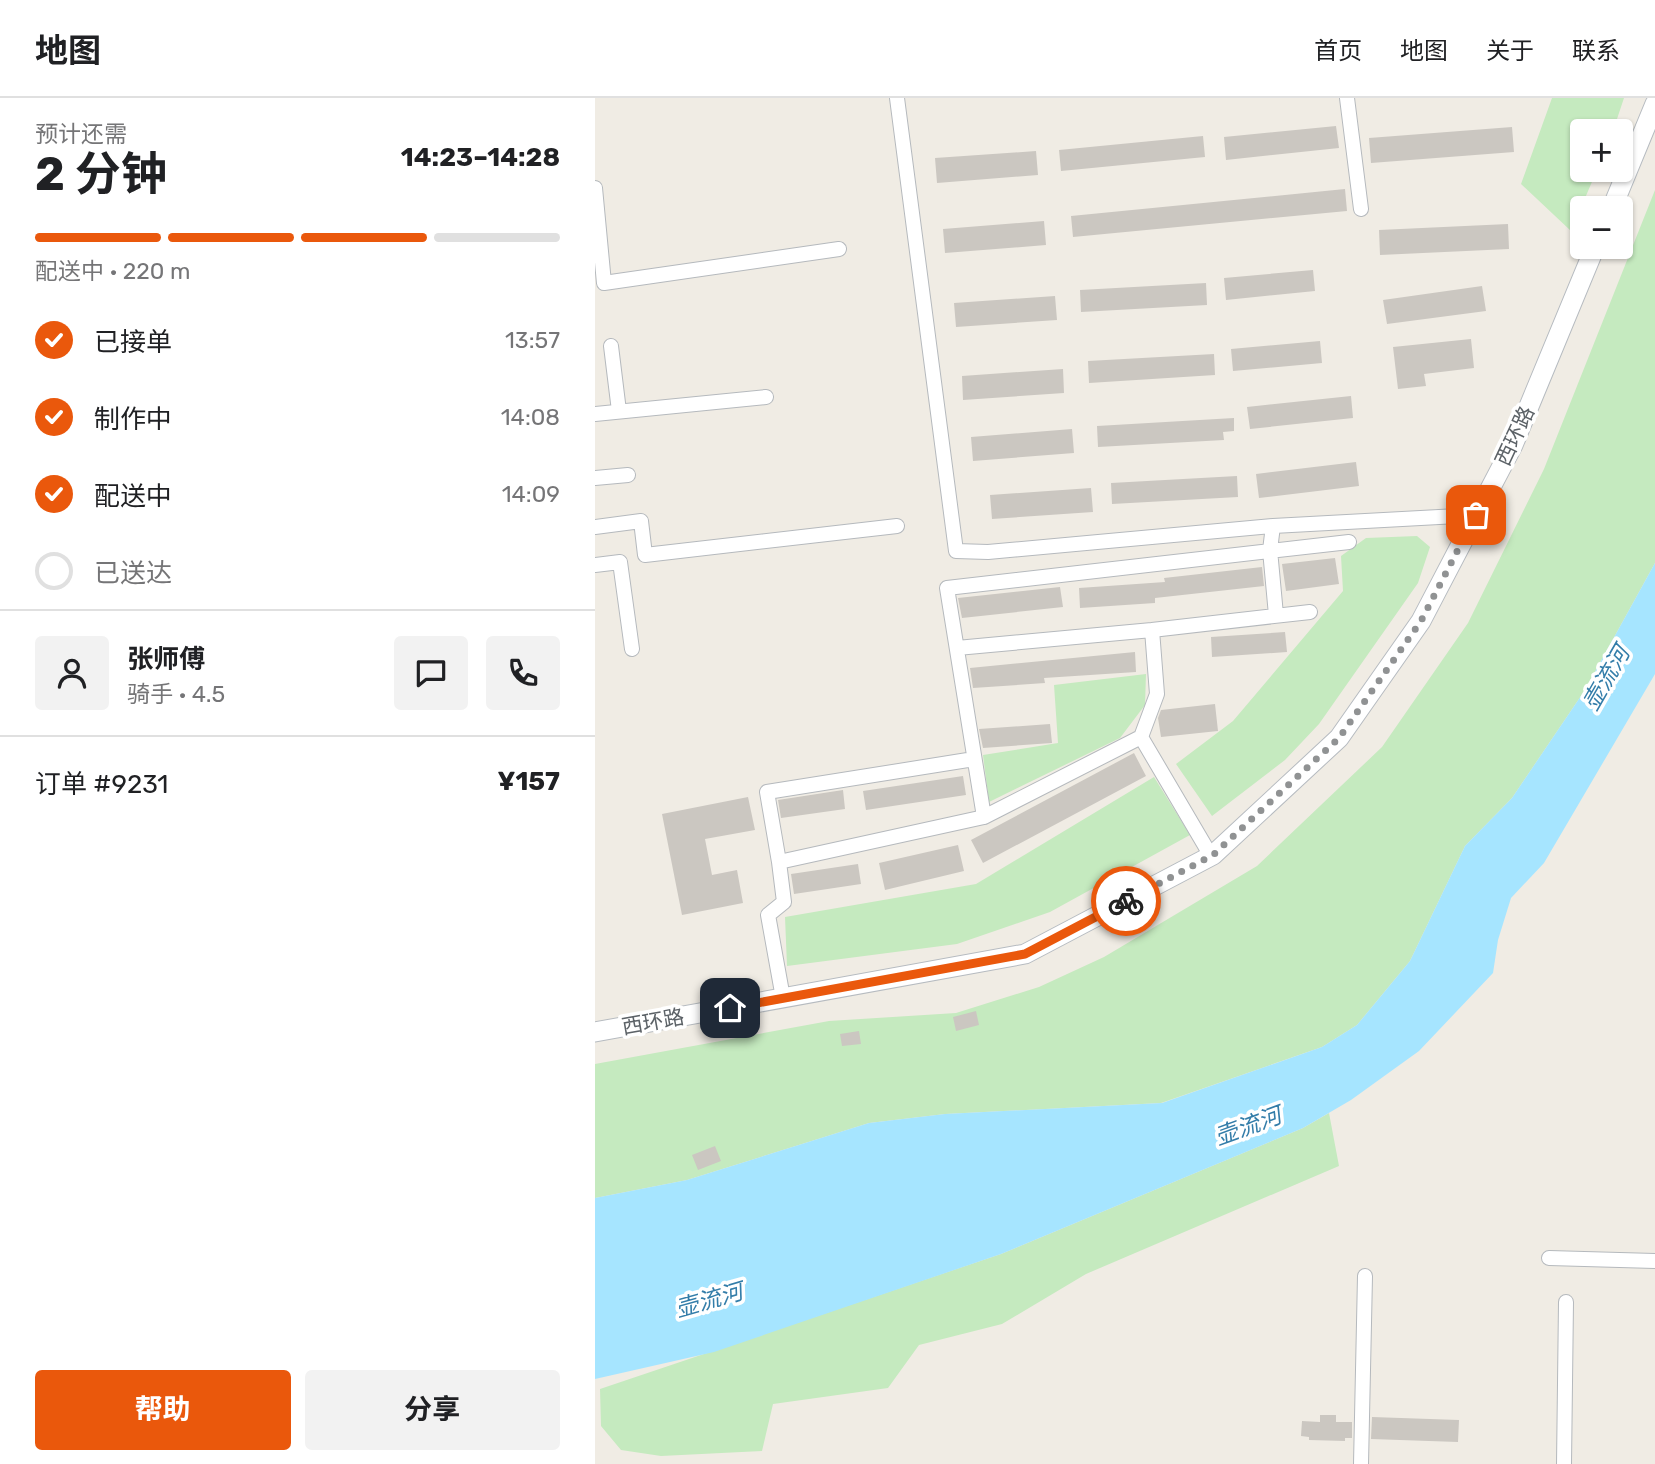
<!DOCTYPE html>
<html lang="zh">
<head>
<meta charset="utf-8">
<style>
  :root { --surface:#fff; --page:#f2f2f2; --text:#202124; --muted:#757577; --line:#e0e0e0; --accent:#ea580c }
  body { margin:0; font-family:Rubik,"Noto Sans SC",sans-serif; background:var(--page); color:var(--text); height:100vh; display:flex; flex-direction:column; font-size:26px; white-space:nowrap }
  * { box-sizing:border-box; margin:0 }
  p { font-size:23px; color:var(--muted) }
  .icon { flex:none; width:38px; height:38px; fill:none; stroke:currentColor; stroke-width:2; stroke-linecap:round; stroke-linejoin:round }
  .map { position:relative; flex:1; overflow:hidden }
  .panel { display:flex; flex-direction:column; background:var(--surface); width:595px }
  .panel>* { flex:none }
  .buttons { position:absolute; left:975px; top:21px; display:grid; gap:14px }
  .buttons a { display:grid; place-items:center; width:63px; height:63px; border-radius:7px; background:var(--surface); box-shadow:0 2px 5px #0004; font-size:35px }
  .pin { position:absolute; display:grid; place-items:center; width:60px; height:60px; color:#fff; margin:-30px; border-radius:14px; box-shadow:0 4px 10px #0006 }
  .courier { position:absolute; display:grid; place-items:center; width:70px; height:70px; margin:-35px; border:5px solid #ea580c; border-radius:50%; background:#fff; color:#222; box-shadow:0 2px 9px #0007 }
  .overview em { font-style:normal; font-weight:700 }
  .overview div { display:flex; flex-direction:column-reverse }
  .overview { display:flex; align-items:center; justify-content:space-between; height:119px; padding:0 35px }
  h1 { font-size:46px; font-weight:700; line-height:52px }
  .bar { display:grid; grid-template-columns:repeat(4,1fr); gap:10px 7px; align-content:center; height:84px; padding:0 35px }
  .bar i { height:9px; border-radius:5px; background:var(--line) }
  .bar .on { background:var(--accent) }
  .bar p { grid-column:span 4 }
  .line { display:flex; align-items:center; gap:18px; padding:0 35px; border-top:2px solid var(--line) }
  .line div { flex:1 }
  .round { display:grid; place-items:center; flex:none; width:74px; height:74px; border-radius:7px; background:var(--page) }
  ol { padding:0 35px; list-style:none }
  li { display:flex; align-items:center; gap:21px; height:77px }
  li p { margin-inline-start:auto }
  li .icon { padding:7px; border-radius:50%; background:var(--accent); color:#fff; stroke-width:4 }
  li:last-child { color:var(--muted) }
  li i { width:38px; height:38px; border:4px solid var(--line); border-radius:50% }
  .action { display:flex; gap:14px; margin-top:auto; padding:14px 35px }
  .action a { flex:1; height:80px; border-radius:7px; background:var(--accent); color:#fff; font-size:28px; font-weight:700; line-height:80px; text-align:center }
  .action a+a { background:var(--page); color:var(--text) }
  header { display:flex; align-items:center; gap:42px; box-sizing:border-box; height:98px; padding:0 35px; background:var(--surface); border-bottom:2px solid var(--line) }
  header strong { font-size:33px }
  nav { display:flex; gap:38px; margin-inline-start:auto; font-size:24px }
  main { display:flex; flex:1; min-height:0 }
  .map>svg:first-child { display:block }
  .green { fill:#c5eabf }
  .water { fill:#a6e5ff }
  .building { fill:#cbc7c1 }
  .lines { fill:none; stroke-linecap:round; stroke-linejoin:round }
  .minor-casing { stroke:#b5b9bd; stroke-width:16 }
  .secondary-casing { stroke:#b6bbc0; stroke-width:21 }
  .minor { stroke:#fff; stroke-width:14 }
  .secondary { stroke:#fff; stroke-width:19 }
  .done { stroke:#909293; stroke-width:7; stroke-dasharray:0 12.6 }
  .route { stroke:#ea580c; stroke-width:9 }
  .labels { text-anchor:middle; stroke-width:7; stroke-linejoin:round; paint-order:stroke }
  .street-label { font-size:21px; fill:#5c6267; stroke:#fff }
  .water-label { font-size:23px; font-style:italic; fill:#337da9; stroke:#fff }
</style>
</head>
<body>
<header>
<strong>地图</strong>
<nav><a>首页</a><a>地图</a><a>关于</a><a>联系</a></nav>
</header>
<main>
<section class="panel">
<div class="overview"><div><h1>2 分钟</h1><p>预计还需</p></div><em>14:23–14:28</em></div>
<div class="bar"><i class="on"></i><i class="on"></i><i class="on"></i><i></i><p>配送中 · 220 m</p></div>
<ol>
<li><svg class="icon" aria-label="check" viewBox="0 0 24 24"><path d="M5 12l5 5 9-10"/></svg>已接单<p>13:57</p></li>
<li><svg class="icon" aria-label="check" viewBox="0 0 24 24"><path d="M5 12l5 5 9-10"/></svg>制作中<p>14:08</p></li>
<li><svg class="icon" aria-label="check" viewBox="0 0 24 24"><path d="M5 12l5 5 9-10"/></svg>配送中<p>14:09</p></li>
<li><i></i>已送达</li>
</ol>
<div class="line" style="height:126px"><a class="round"><svg class="icon" aria-label="person" viewBox="0 0 24 24"><circle cx="12" cy="8" r="4"/><path d="M4 21q1-7 8-7t8 7"/></svg></a><div><b>张师傅</b><p>骑手 · 4.5</p></div><a class="round"><svg class="icon" aria-label="chat" viewBox="0 0 24 24"><path d="M4 5h16v11H9l-5 4z"/></svg></a><a class="round"><svg class="icon" aria-label="phone" viewBox="0 0 24 24"><path d="M5 4h4l2 5-3 2q2 4 5 5l2-3 5 2v4C11 20 4 13 5 4z"/></svg></a></div>
<div class="line" style="height:91px"><div>订单 #9231</div><b>¥157</b></div>
<div class="action"><a>帮助</a><a>分享</a></div>
</section>
<div class="map">
<svg width="1060" height="1366" viewBox="0 0 1060 1366">
  <rect width="100%" height="100%" fill="#f0ece4"/>
  <path class="green" d="M 957,0 L 1029,0 L 1018,33 L 987,33 L 987,72 L 1002,72 L 976,133 L 926,86 Z
    M 1060,92 L 1060,465 L 990,592 L 917,700 L 870,748 L 815,863 L 762,927 L 727,949 L 566,1005 L 350,1016 L 274,1025 L 92,1082 L 0,1100 L 0,966 L 234,923 L 361,915 L 444,889 L 509,859 L 662,768 L 787,649 L 873,525 L 949,371 Z
    M 822,438 L 835,449 L 823,485 L 724,626 L 690,662 L 617,718 L 581,666 L 638,623 L 748,493 L 746,458 L 771,440 Z
    M 551,576 L 550,607 L 525,640 L 394,704 L 388,657 L 463,645 L 459,587 Z
    M 559,679 L 595,737 L 455,814 L 362,846 L 192,868 L 190,819 L 381,786 Z
    M 734,1015 L 744,1068 L 491,1176 L 407,1226 L 324,1247 L 293,1290 L 178,1306 L 167,1353 L 66,1358 L 26,1352 L 6,1328 L 5,1291 L 406,1156 L 708,1030 Z"/>
  <path class="water" d="M 1060,465 L 1060,576 L 949,765 L 916,800 L 903,842 L 898,875 L 824,953 L 756,1002 L 708,1030 L 406,1156 L 119,1254 L 0,1281 L 0,1100 L 92,1082 L 274,1025 L 350,1016 L 567,1005 L 727,949 L 762,927 L 815,863 L 870,748 L 917,700 L 990,592 Z"/>
  <path class="building" d="M 741,28 L 744,50 L 631,62 L 629,39 Z
    M 917,29 L 919,54 L 776,65 L 774,40 Z
    M 608,38 L 610,59 L 466,73 L 464,52 Z
    M 441,53 L 443,77 L 342,85 L 340,60 Z
    M 750,91 L 752,113 L 478,139 L 476,118 Z
    M 449,123 L 451,147 L 350,155 L 348,131 Z
    M 913,126 L 914,151 L 785,157 L 784,132 Z
    M 718,172 L 720,193 L 631,202 L 629,180 Z
    M 611,185 L 612,207 L 486,214 L 485,192 Z
    M 887,188 L 891,213 L 792,226 L 788,202 Z
    M 460,198 L 462,222 L 361,229 L 359,205 Z
    M 876,241 L 879,270 L 829,276 L 831,288 L 803,291 L 798,249 Z
    M 725,243 L 727,265 L 638,273 L 636,251 Z
    M 619,256 L 620,277 L 494,285 L 493,263 Z
    M 468,271 L 469,295 L 368,302 L 367,278 Z
    M 756,298 L 758,320 L 655,331 L 652,309 Z
    M 639,320 L 639,333 L 628,334 L 629,342 L 503,349 L 502,328 Z
    M 477,331 L 479,355 L 378,363 L 376,339 Z
    M 761,364 L 764,388 L 664,400 L 661,376 Z
    M 642,378 L 643,399 L 517,406 L 516,385 Z
    M 496,390 L 498,414 L 397,421 L 395,397 Z
    M 740,460 L 744,486 L 691,493 L 687,466 Z
    M 667,469 L 669,488 L 560,500 L 560,505 L 485,510 L 484,490 L 570,484 L 569,480 Z
    M 465,489 L 468,509 L 367,520 L 363,500 Z
    M 690,534 L 692,554 L 617,559 L 616,539 Z
    M 540,554 L 541,574 L 449,580 L 450,585 L 378,590 L 375,570 Z
    M 620,606 L 623,633 L 566,639 L 563,620 L 566,612 Z
    M 455,626 L 457,645 L 388,650 L 384,631 Z
    M 539,655 L 551,678 L 388,765 L 376,742 Z
    M 368,678 L 371,697 L 271,712 L 268,693 Z
    M 248,692 L 250,711 L 186,720 L 183,702 Z
    M 153,699 L 160,732 L 110,741 L 117,777 L 142,772 L 148,805 L 87,817 L 67,716 Z
    M 363,747 L 369,773 L 290,792 L 284,765 Z
    M 263,766 L 266,786 L 199,796 L 196,776 Z
    M 381,913 L 384,927 L 361,933 L 358,919 Z
    M 264,933 L 266,946 L 247,948 L 245,936 Z
    M 120,1048 L 126,1063 L 103,1072 L 97,1057 Z
    M 725,1317 L 741,1317 L 741,1324 L 757,1324 L 757,1340 L 750,1340 L 750,1343 L 714,1342 L 714,1339 L 706,1338 L 707,1323 L 725,1324 Z
    M 777,1319 L 864,1322 L 863,1344 L 776,1341 Z"/>
  <g class="lines">
    <defs>
      <path id="minor" d="M 302,0 L 361,453 L 393,454 L 678,428 L 881,417
        M 752,0 L 766,111
        M 0,90 L 9,185 L 244,151
        M 16,248 L 24,313
        M 0,316 L 171,299
        M 0,380 L 33,377
        M 678,428 L 675,452 L 681,517
        M 0,429 L 46,423 L 50,457 L 302,428
        M 0,467 L 25,464 L 37,551
        M 362,550 L 557,532
        M 389,719 L 352,490 L 754,444
        M 616,758 L 546,639 L 562,596 L 557,532 L 715,514
        M 184,764 L 172,694 L 379,661
        M 188,900 L 173,817 L 189,804 L 184,764 L 389,719 L 546,639
        M 954,1160 L 1060,1163
        M 766,1366 L 770,1178
        M 969,1366 L 971,1204"/>
      <path id="secondary" d="M 1017,110 L 1060,6
        M 0,934 L 430,856 L 618,757 L 744,640 L 826,523 L 918,347 L 1000,149"/>
    </defs>
    <use href="#minor" class="minor-casing"/>
    <use href="#secondary" class="secondary-casing"/>
    <use href="#minor" class="minor"/>
    <use href="#secondary" class="secondary"/>
  </g>
  <g class="lines">
    <path class="done" d="M 531,803 L 618,757 L 744,640 L 826,523 L 881,417"/>
    <path class="route" d="M 135,910 L 430,856 L 531,803"/>
  </g>
  <g class="labels">
    <g class="street-label">
      <text transform="translate(920 338) rotate(-65)" y="7">西环路</text>
      <text transform="translate(58 924) rotate(-10)" y="7">西环路</text>
    </g>
    <g class="water-label">
      <text transform="translate(1011 580) rotate(-60)" y="8">壶流河</text>
      <text transform="translate(653 1028) rotate(-20)" y="8">壶流河</text>
      <text transform="translate(114 1202) rotate(-16)" y="8">壶流河</text>
    </g>
  </g>
</svg>
<div class="buttons">
<a>+</a>
<a>−</a>
</div>
<div class="pin" style="left:881px;top:417px;background:#ea580c"><svg class="icon" aria-label="bag" viewBox="0 0 24 24"><path d="M5 8h14l-1 12H6zM9 8a3 3 0 0 1 6 0"/></svg></div>
<div class="pin" style="left:135px;top:910px;background:#1f2937"><svg class="icon" aria-label="home" viewBox="0 0 24 24"><path d="M3 11l9-7 9 7M6 9v11h12V9"/></svg></div>
<div class="courier" style="left:531px;top:803px"><svg class="icon" aria-label="bike" viewBox="0 0 24 24"><circle cx="6" cy="16" r="4"/><circle cx="18" cy="16" r="4"/><path d="M6 16l4-8h5l3 8M10 8l3 8H6M13 5h3"/></svg></div>
</div>
</main>
</body>
</html>
